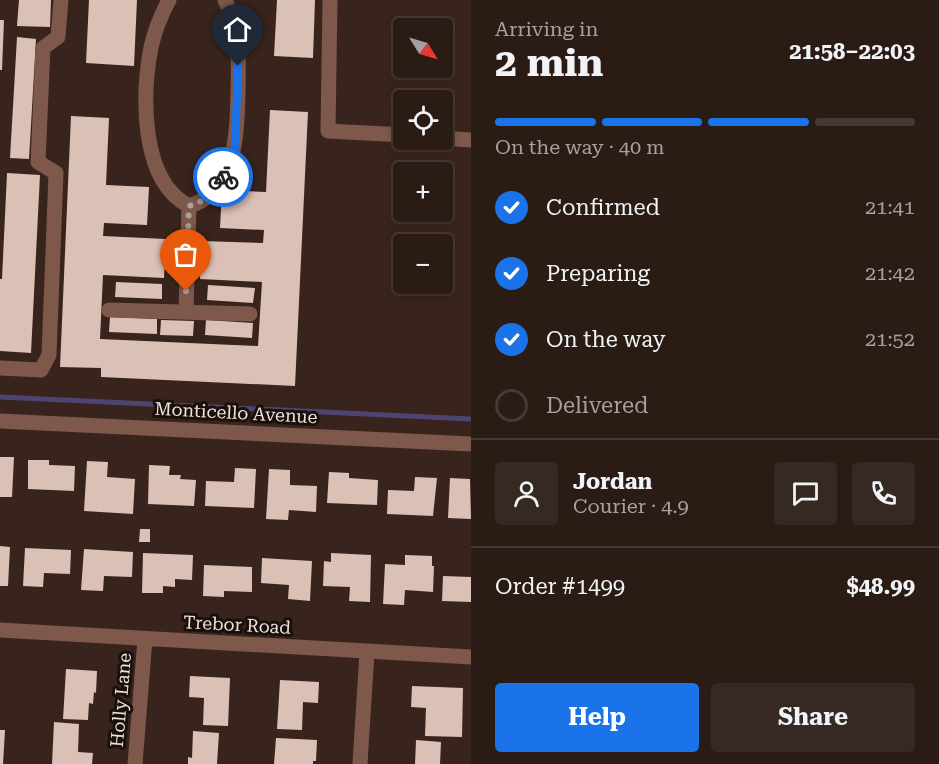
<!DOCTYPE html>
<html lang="en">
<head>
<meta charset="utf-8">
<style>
  :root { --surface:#2a1b15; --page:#362822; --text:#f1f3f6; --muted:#a5a1a0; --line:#463934; --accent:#1a73e8 }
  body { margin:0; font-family:"Roboto Serif",serif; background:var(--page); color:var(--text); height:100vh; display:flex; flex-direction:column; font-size:22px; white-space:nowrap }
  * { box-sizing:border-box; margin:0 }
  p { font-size:20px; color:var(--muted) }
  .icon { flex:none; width:33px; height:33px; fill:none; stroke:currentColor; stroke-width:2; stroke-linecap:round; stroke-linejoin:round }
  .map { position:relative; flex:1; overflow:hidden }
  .panel { display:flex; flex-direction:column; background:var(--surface); width:468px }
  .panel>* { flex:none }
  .needle { width:39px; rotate:127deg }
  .buttons { position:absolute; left:393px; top:18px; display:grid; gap:12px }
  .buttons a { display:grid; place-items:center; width:60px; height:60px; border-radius:6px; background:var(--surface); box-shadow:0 3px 9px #0003,0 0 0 2px var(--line); font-size:30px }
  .pin { position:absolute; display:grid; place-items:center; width:51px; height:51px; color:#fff; margin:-62px -26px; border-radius:50% 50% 50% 0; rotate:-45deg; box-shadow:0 0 6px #0007 }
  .pin .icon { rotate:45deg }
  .courier { position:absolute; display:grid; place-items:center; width:60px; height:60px; margin:-30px; border:4px solid #1a73e8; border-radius:50%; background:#fff; color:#222; box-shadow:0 2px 8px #0007 }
  .head em { font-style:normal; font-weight:700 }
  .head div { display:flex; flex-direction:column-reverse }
  .head { display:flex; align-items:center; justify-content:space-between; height:102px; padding:0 24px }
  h1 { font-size:39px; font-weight:700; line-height:45px }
  .bar { display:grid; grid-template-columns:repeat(4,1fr); gap:9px 6px; align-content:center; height:72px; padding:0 24px }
  .bar i { height:8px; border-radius:4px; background:var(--line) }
  .bar .selected { background:var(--accent) }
  .bar p { grid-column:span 4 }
  .line { display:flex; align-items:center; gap:15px; padding:0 24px; border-top:2px solid var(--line) }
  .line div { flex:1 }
  .round { display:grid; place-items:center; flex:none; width:63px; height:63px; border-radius:6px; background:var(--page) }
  ol { padding:0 24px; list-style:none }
  li { display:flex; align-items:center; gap:18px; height:66px }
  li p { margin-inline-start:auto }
  li .icon { padding:6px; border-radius:50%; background:var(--accent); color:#fff; stroke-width:4 }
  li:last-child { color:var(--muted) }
  li i { width:33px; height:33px; border:3px solid var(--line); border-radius:50% }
  .action { display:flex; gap:12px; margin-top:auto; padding:12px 24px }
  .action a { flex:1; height:69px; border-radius:6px; background:var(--accent); color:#fff; font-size:24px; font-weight:700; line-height:69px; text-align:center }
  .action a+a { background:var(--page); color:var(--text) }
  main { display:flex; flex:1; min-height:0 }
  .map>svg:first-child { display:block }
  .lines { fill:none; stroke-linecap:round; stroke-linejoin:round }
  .stream { stroke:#4e4472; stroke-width:5 }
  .building { fill:#dbc0b6 }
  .minor { stroke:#7d584b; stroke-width:15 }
  .done { stroke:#af9f99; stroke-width:6; stroke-dasharray:0 10.8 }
  .route { stroke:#1a73e8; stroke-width:8 }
  .labels { text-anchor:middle; stroke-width:6; stroke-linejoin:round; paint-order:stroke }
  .street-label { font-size:18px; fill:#efe1dc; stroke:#19100c }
</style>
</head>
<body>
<main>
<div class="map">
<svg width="471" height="764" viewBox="0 0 471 764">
  <rect width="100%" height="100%" fill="#38241c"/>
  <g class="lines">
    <path class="stream" d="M 0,397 L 471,419"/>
  </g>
  <path class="building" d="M 19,0 L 51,0 L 50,27 L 17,26 Z
    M 89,0 L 137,0 L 134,66 L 86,63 Z
    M 277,0 L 315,0 L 313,58 L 274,56 Z
    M 0,20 L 4,20 L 2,70 L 0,70 Z
    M 17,37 L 36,39 L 29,159 L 10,158 Z
    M 270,110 L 308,112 L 295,386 L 101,377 L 101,368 L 60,367 L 71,116 L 109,118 L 106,185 L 149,187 L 147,225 L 104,223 L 103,236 L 166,239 L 164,278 L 103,275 L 100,339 L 258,346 L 262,282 L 200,279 L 201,241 L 263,243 L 264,230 L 220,228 L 222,190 L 266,192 Z
    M 7,173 L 40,175 L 31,353 L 0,351 L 0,279 L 2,279 Z
    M 116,282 L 162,284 L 162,299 L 115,297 Z
    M 208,285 L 255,288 L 253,303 L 207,300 Z
    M 110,317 L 157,319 L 157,334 L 109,332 Z
    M 161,320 L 194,321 L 193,336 L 160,335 Z
    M 206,320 L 253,323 L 252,338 L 205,335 Z
    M 0,457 L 14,457 L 12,497 L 0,497 Z
    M 28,460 L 49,460 L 49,465 L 75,466 L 74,491 L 28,489 Z
    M 87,461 L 108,462 L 107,477 L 135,479 L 133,514 L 84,511 Z
    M 149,465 L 170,466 L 169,475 L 181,475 L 180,479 L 196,480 L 194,506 L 148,504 Z
    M 235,468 L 256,469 L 254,508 L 205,506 L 206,481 L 234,482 Z
    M 269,469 L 290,470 L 290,485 L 317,486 L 316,512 L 289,510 L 288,520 L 266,519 Z
    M 329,472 L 349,473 L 349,478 L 378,480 L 377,505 L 327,503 Z
    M 415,477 L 437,478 L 433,516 L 387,514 L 388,490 L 414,491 Z
    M 450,478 L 470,479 L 471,519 L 448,518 Z
    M 140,529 L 150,529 L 150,542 L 139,542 Z
    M 0,546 L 10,547 L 8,586 L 0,586 Z
    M 25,548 L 71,550 L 70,574 L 44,573 L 43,587 L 23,586 Z
    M 84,549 L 133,552 L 132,577 L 104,576 L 103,591 L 81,590 Z
    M 143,553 L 193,555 L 192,580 L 175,579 L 175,587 L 163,586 L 163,593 L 142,593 Z
    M 331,553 L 371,555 L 370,602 L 349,601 L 350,587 L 323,586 L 324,561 L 331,562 Z
    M 405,555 L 432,556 L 432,566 L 434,566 L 433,592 L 405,590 L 404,605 L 383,604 L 385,564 L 405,565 Z
    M 262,558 L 312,561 L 310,601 L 288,599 L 289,585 L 261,583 Z
    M 204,565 L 252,567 L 252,592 L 224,591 L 224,597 L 203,596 Z
    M 443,576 L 471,577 L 471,602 L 442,601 Z
    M 66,669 L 97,671 L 96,693 L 94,692 L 93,704 L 89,703 L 88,720 L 63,719 Z
    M 190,676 L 230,678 L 228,726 L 203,725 L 204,698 L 189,697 Z
    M 280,680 L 319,682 L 318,703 L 303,702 L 302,730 L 277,729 Z
    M 412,686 L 463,688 L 462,737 L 425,736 L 426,708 L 411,707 Z
    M 54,722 L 79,724 L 78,752 L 93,753 L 92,764 L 52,764 Z
    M 0,730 L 5,730 L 3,764 L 0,764 Z
    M 193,731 L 219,733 L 217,764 L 188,764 L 188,757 L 192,758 Z
    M 276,738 L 317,740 L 316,761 L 313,761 L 313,764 L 274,764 Z
    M 416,740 L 441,742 L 440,764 L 415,764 Z"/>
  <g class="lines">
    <path class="minor" d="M 169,0 C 161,15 155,30 151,47 C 142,95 140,181 189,206 C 237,192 237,132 238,91 C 239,60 239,28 225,0
      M 330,0 L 328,131 L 404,135
      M 442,138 L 471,140
      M 109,310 L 250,314
      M 186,312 L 189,206
      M 0,368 L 41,370 L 49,355 L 56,173 L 38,162 L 43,48 L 58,37 L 61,0
      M 0,421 L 471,444
      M 0,630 L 471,657
      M 135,764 L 145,639
      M 360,764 L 367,652"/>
  </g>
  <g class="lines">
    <path class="done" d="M 186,291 L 189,206 C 206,201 215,192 223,177"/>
    <path class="route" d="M 223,177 L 235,148 L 238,66"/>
  </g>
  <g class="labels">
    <g class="street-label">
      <text transform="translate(236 413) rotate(3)" y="6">Monticello Avenue</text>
      <text transform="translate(237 625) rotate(3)" y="6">Trebor Road</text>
      <text transform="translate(121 700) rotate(-85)" y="6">Holly Lane</text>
    </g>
  </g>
</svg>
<div class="buttons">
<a><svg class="needle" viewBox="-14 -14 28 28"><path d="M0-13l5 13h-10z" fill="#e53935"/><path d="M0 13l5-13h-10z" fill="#a5a1a0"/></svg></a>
<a><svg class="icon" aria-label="locate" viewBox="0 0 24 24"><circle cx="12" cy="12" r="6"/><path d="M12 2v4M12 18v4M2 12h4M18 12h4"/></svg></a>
<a>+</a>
<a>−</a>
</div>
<div class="pin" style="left:186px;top:291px;background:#ea580c"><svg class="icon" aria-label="bag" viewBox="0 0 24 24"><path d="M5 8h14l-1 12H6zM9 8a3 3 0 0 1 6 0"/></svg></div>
<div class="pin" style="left:238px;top:66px;background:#1f2937"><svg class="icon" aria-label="home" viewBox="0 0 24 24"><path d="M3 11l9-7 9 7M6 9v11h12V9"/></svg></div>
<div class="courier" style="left:223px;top:177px"><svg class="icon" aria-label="bike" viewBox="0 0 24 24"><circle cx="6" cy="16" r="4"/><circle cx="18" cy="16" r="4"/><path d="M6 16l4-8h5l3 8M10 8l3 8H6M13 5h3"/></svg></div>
</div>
<section class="panel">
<div class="head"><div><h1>2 min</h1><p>Arriving in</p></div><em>21:58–22:03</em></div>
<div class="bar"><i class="selected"></i><i class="selected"></i><i class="selected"></i><i></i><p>On the way · 40 m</p></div>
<ol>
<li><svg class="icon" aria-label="check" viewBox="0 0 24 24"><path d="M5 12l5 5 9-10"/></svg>Confirmed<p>21:41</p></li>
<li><svg class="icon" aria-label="check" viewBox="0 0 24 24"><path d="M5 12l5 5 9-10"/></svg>Preparing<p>21:42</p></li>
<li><svg class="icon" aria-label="check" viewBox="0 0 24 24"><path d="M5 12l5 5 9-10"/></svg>On the way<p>21:52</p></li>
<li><i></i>Delivered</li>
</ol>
<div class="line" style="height:108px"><a class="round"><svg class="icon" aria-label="person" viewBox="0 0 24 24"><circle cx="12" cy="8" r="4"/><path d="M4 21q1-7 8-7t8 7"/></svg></a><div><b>Jordan</b><p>Courier · 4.9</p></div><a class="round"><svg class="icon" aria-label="chat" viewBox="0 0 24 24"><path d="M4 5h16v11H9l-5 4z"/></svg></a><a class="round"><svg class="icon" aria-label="phone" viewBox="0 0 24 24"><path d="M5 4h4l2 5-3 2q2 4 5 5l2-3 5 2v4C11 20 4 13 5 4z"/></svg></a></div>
<div class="line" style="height:78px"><div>Order #1499</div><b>$48.99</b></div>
<div class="action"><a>Help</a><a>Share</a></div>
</section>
</main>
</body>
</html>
